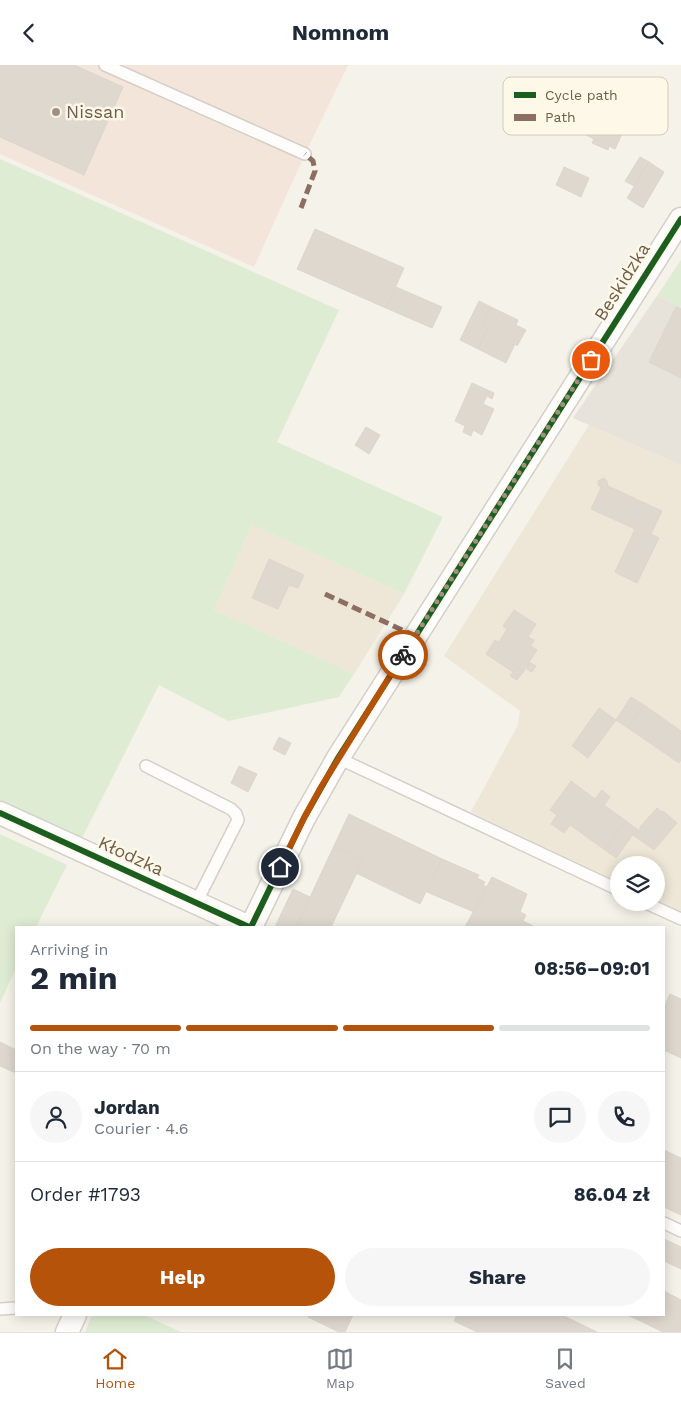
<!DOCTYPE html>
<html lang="en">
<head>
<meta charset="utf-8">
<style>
  :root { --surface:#fff; --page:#f6f6f7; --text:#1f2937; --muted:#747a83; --line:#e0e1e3; --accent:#b45309 }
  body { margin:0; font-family:"Work Sans",sans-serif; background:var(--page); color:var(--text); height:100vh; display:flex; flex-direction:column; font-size:19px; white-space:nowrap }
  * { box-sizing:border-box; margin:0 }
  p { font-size:16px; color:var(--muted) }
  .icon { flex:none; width:28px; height:28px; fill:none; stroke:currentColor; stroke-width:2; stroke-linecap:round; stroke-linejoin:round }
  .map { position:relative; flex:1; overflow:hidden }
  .panel { position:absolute; left:15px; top:861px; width:650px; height:390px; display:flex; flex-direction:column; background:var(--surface); border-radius:0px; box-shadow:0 2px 12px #0003 }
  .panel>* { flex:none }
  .controls { position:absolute; left:610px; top:791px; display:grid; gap:10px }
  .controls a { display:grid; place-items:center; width:55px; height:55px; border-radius:50%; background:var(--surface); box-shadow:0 2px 12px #0003; font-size:25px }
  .pin { position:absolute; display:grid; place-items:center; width:42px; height:42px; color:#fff; margin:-21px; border:2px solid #fff; border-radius:50%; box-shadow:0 1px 5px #0007 }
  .courier { position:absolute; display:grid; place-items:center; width:50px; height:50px; margin:-25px; border:4px solid #b45309; border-radius:50%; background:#fff; color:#222; box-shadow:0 1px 6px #0007 }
  .head em { font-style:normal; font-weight:700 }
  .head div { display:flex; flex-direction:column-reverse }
  .head { display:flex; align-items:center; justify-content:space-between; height:85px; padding:0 15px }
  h1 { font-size:32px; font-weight:700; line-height:38px }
  .bar { display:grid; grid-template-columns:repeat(4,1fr); gap:8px 5px; align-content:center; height:60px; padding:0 15px }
  .bar i { height:6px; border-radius:4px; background:var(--line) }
  .bar .current { background:var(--accent) }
  .bar p { grid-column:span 4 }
  .line { display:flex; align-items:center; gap:12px; padding:0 15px; border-top:1px solid var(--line) }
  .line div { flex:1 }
  .round { display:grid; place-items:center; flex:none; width:52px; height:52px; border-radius:26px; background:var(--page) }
  .action { display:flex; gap:10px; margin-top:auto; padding:10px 15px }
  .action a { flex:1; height:58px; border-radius:30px; background:var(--accent); color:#fff; font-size:20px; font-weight:700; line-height:58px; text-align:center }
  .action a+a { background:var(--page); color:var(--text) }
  header { display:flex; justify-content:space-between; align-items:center; height:65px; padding:0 15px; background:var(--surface); font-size:22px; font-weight:700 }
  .tab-bar { display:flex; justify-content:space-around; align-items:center; height:70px; border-top:1px solid var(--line); background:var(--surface); font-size:14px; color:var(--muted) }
  .tab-bar a { display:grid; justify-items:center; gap:2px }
  .tab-bar .current { color:var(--accent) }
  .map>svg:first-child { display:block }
  .residential { fill:#eee6d6 }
  .commercial { fill:#f3e5d9 }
  .industrial { fill:#e7e2da }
  .green { fill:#dfecd4 }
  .building { fill:#ded8cf; stroke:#ddd6cb }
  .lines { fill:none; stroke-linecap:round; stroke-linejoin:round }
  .lane-casing { stroke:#d4cfc7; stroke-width:14 }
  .street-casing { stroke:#d4cfc7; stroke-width:25 }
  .lane { stroke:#fefdfc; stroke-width:11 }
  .street { stroke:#fefdfc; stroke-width:22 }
  .quiet { stroke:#8d6e63; stroke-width:5; stroke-dasharray:10 5; stroke-linecap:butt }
  .cycleway-casing { stroke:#fef8e9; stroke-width:9 }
  .cycleway { stroke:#1b5e20; stroke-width:6 }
  .done { stroke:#9f9182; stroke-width:5; stroke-dasharray:0 9 }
  .route { stroke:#b45309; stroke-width:6 }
  .poi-dot { fill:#9f9182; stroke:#fef8e9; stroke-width:2 }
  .labels { text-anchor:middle; stroke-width:5; stroke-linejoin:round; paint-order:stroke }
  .poi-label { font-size:18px; fill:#715d4b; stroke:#fef8e9; text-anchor:start }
  .street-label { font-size:18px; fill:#715d4b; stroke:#fef8e9 }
  .key { fill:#fef8e9; stroke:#d4caba; stroke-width:1 }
  .key-label { font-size:14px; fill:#715d4b }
</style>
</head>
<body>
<header><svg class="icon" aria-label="back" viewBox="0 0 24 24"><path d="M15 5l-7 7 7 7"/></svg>Nomnom<svg class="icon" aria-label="search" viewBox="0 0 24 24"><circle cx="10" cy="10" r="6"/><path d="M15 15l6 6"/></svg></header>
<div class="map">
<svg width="681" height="1267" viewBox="0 0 681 1267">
  <rect width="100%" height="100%" fill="#f5f2e9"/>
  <path class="residential" d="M 589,360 L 681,400 L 681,846 L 656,835 L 656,800 L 619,800 L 619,817 L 471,747 L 518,660 L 520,646 L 444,591 Z
    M 252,460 L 404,529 L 354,609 L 214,545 Z"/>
  <path class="commercial" d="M 0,0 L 348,0 L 305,89 L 254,202 L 0,89 Z"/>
  <path class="industrial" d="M 657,231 L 681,242 L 681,400 L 573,353 Z"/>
  <path class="green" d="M 0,94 L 339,245 L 277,377 L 443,452 L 404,529 L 252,460 L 214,545 L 354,609 L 339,632 L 228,656 L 159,620 L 82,773 L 0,735 Z
    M 681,195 L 681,242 L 657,231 Z
    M 0,769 L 67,800 L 36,862 L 16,862 L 16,903 L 0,938 Z
    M 92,1250 L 144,1250 L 181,1267 L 85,1267 Z"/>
  <path class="building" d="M 0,0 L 74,0 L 123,22 L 84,110 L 0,72 Z
    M 590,47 L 609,56 L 607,59 L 620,65 L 619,68 L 622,69 L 615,84 L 609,81 L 608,85 L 592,78 L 594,74 L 580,67 Z
    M 640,92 L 649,97 L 634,121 L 625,116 Z
    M 649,97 L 664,107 L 643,143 L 627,133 Z
    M 564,102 L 589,113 L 581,132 L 556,120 Z
    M 315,164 L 404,203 L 386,243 L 297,204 Z
    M 396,222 L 442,242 L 432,263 L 386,243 Z
    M 479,236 L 491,242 L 482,261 L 487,264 L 478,284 L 460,275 Z
    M 491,242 L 518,255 L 516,260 L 526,265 L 517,281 L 515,279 L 506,298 L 478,284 L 487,264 L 482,261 Z
    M 676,242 L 681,244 L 681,313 L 649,297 Z
    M 472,318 L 494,328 L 492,334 L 487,331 L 483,339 L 494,344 L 482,370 L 473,365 L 471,371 L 463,367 L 465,361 L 455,356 Z
    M 366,362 L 380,370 L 369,389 L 355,380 Z
    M 604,413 L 607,416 L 608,421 L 662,446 L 651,469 L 659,473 L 637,518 L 615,507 L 635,464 L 591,444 L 601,423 L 598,420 L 598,416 Z
    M 269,494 L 304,510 L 298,523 L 289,520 L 278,544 L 252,533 Z
    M 514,545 L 536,559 L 528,572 L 534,575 L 531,581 L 537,585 L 529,597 L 536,601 L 532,607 L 525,603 L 524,606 L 517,602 L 513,607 L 486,589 L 495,575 L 499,577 L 507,564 L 503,561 Z
    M 517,602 L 524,606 L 517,615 L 510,611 Z
    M 631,632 L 644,640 L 628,663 L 616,655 Z
    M 644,640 L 681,666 L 681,695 L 679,698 L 628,663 Z
    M 599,643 L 616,655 L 588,693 L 572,681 Z
    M 279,672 L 291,678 L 285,690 L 273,684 Z
    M 239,701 L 257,709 L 248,727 L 231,718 Z
    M 571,716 L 595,734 L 602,725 L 610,732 L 604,740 L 626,756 L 605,785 L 570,760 L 564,768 L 551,759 L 557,750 L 550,745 Z
    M 657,743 L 662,747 L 663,746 L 677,758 L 654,785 L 633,770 L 637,764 L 640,766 L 640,762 Z
    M 349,749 L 442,794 L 420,839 L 356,808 L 363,795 L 334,781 Z
    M 626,756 L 637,764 L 616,793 L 605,785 Z
    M 334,781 L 363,795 L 331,862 L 296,862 Z
    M 442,794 L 479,810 L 477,813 L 485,817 L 483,820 L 487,822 L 474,847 L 427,827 Z
    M 492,812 L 527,829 L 520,847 L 526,850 L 523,856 L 533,861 L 532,862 L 465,862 Z
    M 293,824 L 310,832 L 296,862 L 275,862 Z
    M 670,929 L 681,934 L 681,993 L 664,985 L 664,942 Z
    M 0,977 L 16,985 L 16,1008 L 0,1001 Z
    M 664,1085 L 681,1093 L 681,1150 L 664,1142 Z
    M 664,1174 L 681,1182 L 681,1204 L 664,1196 Z
    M 664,1226 L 681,1235 L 681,1267 L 663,1267 L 628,1250 L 664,1250 Z
    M 308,1250 L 353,1250 L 345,1267 L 339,1267 L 308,1252 Z
    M 457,1250 L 562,1250 L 597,1267 L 477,1267 L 454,1256 Z"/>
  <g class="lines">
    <defs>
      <path id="lane" d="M 105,0 L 305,89
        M 338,693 L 619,825
        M 146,701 L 231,744 L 236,749 L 238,755 L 196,838
        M 646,838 L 681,854
        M 664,1158 L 681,1166
        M 0,1244 L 16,1243"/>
      <path id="street" d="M 0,748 L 249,862
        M 251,862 L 304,753 L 338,693 L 681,154
        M 67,1267 L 75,1250"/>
    </defs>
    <use href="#lane" class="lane-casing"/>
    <use href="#street" class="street-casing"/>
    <use href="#lane" class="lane"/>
    <use href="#street" class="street"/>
    <path class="quiet" d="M 301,143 L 315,106 L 313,96 L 305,89
      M 325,529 L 415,571"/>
    <defs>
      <path id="cycleway" d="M 0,748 L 249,862
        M 251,862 L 304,753 L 338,693 L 681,154"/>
    </defs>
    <use href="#cycleway" class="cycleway-casing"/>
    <use href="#cycleway" class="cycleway"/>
  </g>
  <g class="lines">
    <path class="done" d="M 403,590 L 591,295"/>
    <path class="route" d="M 280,802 L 304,753 L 321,722 L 403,590"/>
  </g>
  <circle class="poi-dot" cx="56" cy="47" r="5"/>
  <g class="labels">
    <g class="poi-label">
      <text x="66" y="53">Nissan</text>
    </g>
    <g class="street-label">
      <text transform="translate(622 217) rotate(-58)" y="6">Beskidzka</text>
      <text transform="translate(131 791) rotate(25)" y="6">Kłodzka</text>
    </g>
  </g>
  <rect x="503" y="12" width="165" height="58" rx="8" class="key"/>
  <rect x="514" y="27" width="22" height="6" fill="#1b5e20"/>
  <rect x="514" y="49" width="22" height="7" fill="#8d6e63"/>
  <g class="key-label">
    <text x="545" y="35">Cycle path</text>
    <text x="545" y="57">Path</text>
  </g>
</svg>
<div class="controls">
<a><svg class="icon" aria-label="layers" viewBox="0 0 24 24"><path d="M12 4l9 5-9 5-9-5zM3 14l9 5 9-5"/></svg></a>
</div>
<div class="pin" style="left:591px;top:295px;background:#ea580c"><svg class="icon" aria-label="bag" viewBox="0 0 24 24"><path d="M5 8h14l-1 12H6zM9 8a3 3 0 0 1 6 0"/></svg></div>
<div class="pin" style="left:280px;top:802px;background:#1f2937"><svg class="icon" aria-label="home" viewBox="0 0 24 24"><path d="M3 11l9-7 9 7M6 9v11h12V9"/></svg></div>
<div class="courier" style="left:403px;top:590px"><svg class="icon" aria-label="bike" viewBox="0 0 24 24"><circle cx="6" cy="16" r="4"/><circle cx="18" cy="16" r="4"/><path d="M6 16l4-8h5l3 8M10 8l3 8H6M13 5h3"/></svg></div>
<section class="panel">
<div class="head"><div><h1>2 min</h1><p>Arriving in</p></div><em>08:56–09:01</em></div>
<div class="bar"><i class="current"></i><i class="current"></i><i class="current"></i><i></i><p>On the way · 70 m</p></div>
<div class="line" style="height:90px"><a class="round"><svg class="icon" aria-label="person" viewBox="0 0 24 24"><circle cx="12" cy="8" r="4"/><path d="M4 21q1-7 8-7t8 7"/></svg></a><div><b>Jordan</b><p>Courier · 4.6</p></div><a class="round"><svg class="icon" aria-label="chat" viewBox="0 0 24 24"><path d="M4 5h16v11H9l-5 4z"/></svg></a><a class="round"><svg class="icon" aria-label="phone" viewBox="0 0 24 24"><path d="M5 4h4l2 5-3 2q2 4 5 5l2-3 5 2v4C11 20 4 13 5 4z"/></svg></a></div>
<div class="line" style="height:65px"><div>Order #1793</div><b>86.04 zł</b></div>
<div class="action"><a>Help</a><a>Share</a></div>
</section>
</div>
<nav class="tab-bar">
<a class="current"><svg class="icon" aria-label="home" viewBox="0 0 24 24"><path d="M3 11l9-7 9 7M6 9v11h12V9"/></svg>Home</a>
<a><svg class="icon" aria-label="map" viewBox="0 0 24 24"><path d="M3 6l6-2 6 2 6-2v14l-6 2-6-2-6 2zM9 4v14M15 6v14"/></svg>Map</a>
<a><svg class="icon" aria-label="saved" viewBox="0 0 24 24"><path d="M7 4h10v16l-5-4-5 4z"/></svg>Saved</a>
</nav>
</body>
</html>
